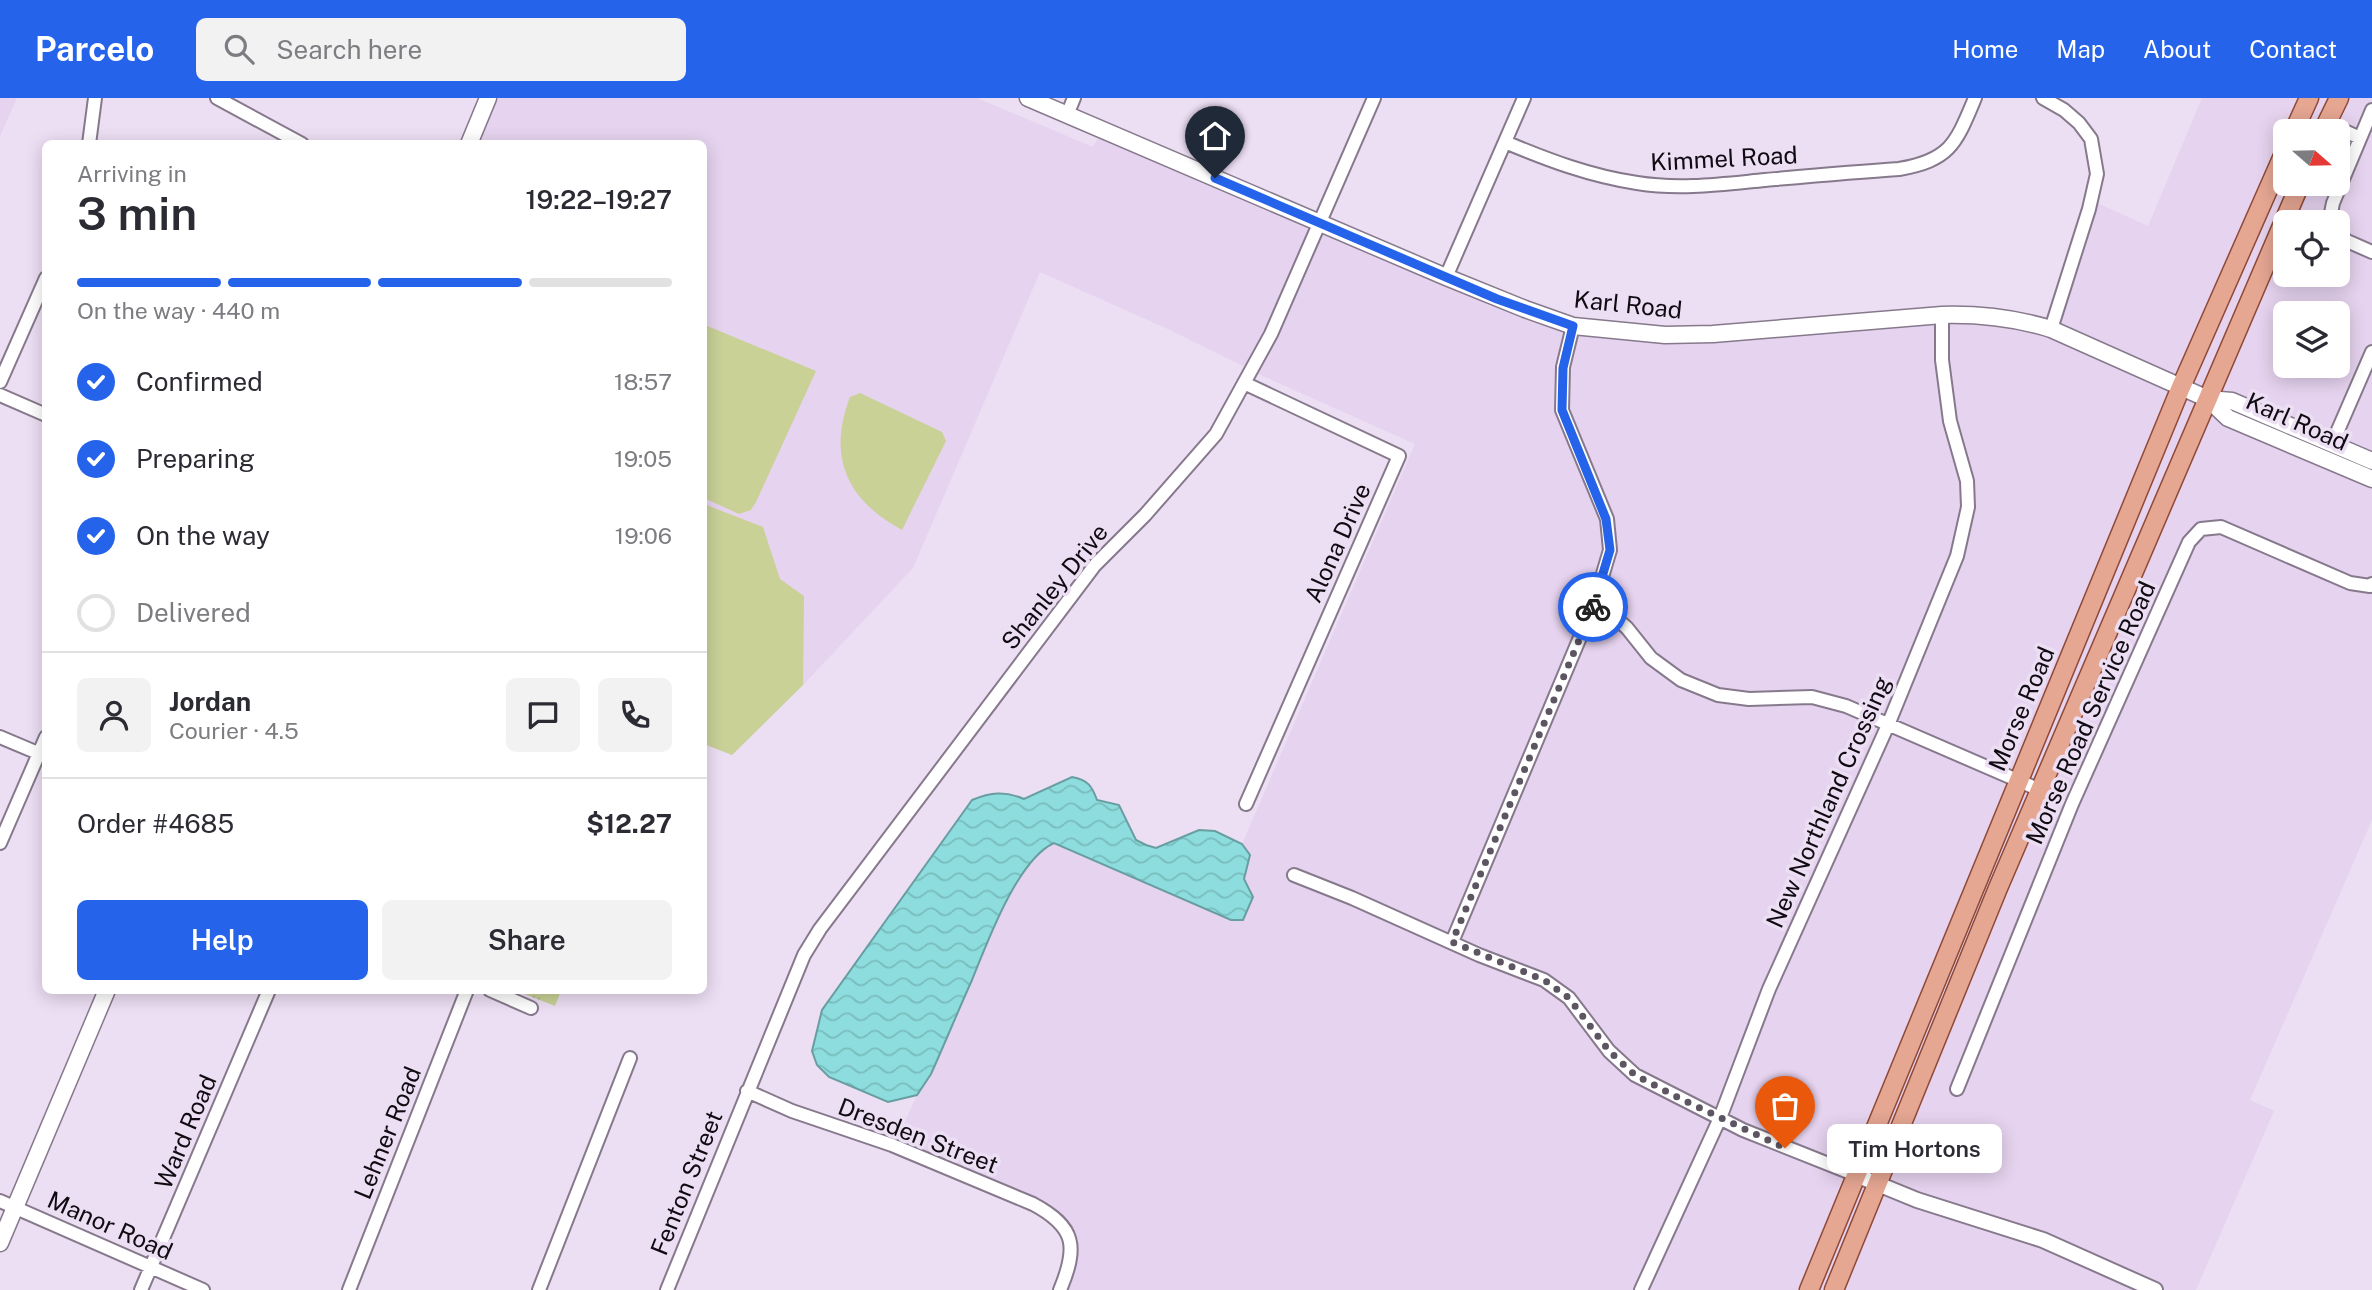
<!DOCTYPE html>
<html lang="en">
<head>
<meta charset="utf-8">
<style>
  :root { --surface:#fff; --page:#f2f2f3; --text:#2b2b33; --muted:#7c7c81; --line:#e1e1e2; --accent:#2563eb }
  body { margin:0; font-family:"Public Sans",sans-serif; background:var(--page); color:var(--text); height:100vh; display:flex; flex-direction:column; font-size:26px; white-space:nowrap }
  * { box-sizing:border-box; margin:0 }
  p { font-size:23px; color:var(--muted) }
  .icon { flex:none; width:38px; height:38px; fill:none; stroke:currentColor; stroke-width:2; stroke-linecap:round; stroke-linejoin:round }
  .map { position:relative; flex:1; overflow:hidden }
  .side { position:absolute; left:42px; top:42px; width:665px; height:854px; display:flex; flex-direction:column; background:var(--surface); border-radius:10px; box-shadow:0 4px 18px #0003 }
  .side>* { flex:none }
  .needle { width:46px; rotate:110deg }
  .controls { position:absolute; left:2273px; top:21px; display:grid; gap:14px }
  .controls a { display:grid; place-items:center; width:77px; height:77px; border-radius:10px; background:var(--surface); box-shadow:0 4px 18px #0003; font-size:35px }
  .pin { position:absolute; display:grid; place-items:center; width:60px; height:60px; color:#fff; margin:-72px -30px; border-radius:50% 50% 50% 0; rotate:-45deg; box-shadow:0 0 7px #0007 }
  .pin .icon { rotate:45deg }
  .courier { position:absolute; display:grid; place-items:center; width:70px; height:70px; margin:-35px; border:5px solid #2563eb; border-radius:50%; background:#fff; color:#222; box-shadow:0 2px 9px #0007 }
  .bubble { position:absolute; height:49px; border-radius:10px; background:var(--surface); box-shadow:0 4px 18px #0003; font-size:23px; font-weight:600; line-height:49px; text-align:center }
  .overview em { font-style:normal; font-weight:600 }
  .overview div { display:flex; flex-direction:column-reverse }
  .overview { display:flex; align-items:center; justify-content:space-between; height:119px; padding:0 35px }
  h1 { font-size:46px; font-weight:600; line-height:52px }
  .bar { display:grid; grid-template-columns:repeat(4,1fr); gap:10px 7px; align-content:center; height:84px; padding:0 35px }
  .bar i { height:9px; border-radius:5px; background:var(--line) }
  .bar .active { background:var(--accent) }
  .bar p { grid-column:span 4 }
  .line { display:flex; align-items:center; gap:18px; padding:0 35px; border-top:2px solid var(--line) }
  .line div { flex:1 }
  .round { display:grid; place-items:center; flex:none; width:74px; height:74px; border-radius:10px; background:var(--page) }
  ol { padding:0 35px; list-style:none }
  li { display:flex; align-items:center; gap:21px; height:77px }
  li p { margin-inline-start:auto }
  li .icon { padding:7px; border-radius:50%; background:var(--accent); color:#fff; stroke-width:4 }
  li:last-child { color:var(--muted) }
  li i { width:38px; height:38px; border:4px solid var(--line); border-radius:50% }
  .cta { display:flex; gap:14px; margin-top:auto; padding:14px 35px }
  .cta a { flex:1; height:80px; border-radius:10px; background:var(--accent); color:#fff; font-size:28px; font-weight:600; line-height:80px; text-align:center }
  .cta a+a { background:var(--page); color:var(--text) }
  header { display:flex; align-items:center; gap:42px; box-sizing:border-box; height:98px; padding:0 35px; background:var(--accent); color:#fff }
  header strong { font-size:33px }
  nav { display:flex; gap:38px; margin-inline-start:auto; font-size:24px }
  .search { width:490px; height:63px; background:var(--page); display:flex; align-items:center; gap:18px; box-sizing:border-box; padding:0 24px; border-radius:10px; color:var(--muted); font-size:26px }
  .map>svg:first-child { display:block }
  .built { fill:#e6d3ef; fill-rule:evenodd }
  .grass { fill:url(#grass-tufts) }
  .garden { fill:#c9d197 }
  .water { fill:url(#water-waves); stroke:#689ea1; stroke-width:2 }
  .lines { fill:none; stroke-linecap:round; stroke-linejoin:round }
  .minor-casing { stroke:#86798c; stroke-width:16 }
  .tertiary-casing { stroke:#86798c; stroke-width:18 }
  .secondary-casing { stroke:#86798c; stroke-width:19 }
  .primary-casing { stroke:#8f4936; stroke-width:21 }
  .minor { stroke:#fff; stroke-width:12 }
  .tertiary { stroke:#fff; stroke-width:14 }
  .secondary { stroke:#fff; stroke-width:16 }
  .primary { stroke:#e5a692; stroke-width:18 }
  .done { stroke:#5d5561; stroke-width:7; stroke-dasharray:0 12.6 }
  .route { stroke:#2563eb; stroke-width:9 }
  .labels { text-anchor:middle; stroke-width:7; stroke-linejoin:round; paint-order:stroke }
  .street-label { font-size:24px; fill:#100b12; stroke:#ecdef3 }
</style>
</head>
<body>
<header>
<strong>Parcelo</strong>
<div class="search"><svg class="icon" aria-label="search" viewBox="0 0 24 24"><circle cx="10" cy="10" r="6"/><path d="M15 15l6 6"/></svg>Search here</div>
<nav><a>Home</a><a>Map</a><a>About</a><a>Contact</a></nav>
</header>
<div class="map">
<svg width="2372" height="1192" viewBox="0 0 2372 1192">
  <defs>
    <pattern id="grass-tufts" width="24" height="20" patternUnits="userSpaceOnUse" patternTransform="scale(1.75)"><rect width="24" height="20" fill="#c9d197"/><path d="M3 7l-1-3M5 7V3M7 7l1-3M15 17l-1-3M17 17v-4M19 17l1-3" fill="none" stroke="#acb281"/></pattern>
    <pattern id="water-waves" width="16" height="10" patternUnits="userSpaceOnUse" patternTransform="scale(1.75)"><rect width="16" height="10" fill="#8dddde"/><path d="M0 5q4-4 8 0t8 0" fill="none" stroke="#79bcbd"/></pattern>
  </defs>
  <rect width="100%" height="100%" fill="#ecdef3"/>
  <path class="built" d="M 0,0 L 17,0 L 0,38 Z
    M 489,0 L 977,0 L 1093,49 L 1101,34 L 1491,202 L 1656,242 L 1975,216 L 2055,230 L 2095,104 L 2148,128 L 2202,0 L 2372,0 L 2372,722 L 2250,1002 L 2274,1013 L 2196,1192 L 1061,1192 L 1075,1157 L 1056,1119 L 894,1048 L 917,997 L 931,976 L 1002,811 L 1019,780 L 1047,748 L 1054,744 L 1064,747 L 1231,822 L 1253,799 L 1244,781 L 1249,757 L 1242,746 L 1415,346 L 1263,278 L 1170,232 L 1040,174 L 913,470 L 803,587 L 732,657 L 704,646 L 704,46 L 470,46 ZM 2286,33 L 2338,33 L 2338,86 L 2286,86 ZM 2286,124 L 2338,124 L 2338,177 L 2286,177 ZM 2286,215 L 2338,215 L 2338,268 L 2286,268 Z"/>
  <path class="grass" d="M 517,893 L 561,892 L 561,893 L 555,908 Z"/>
  <path class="garden" d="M 705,227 L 816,273 L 756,404 L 751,412 L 739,416 L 704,400 Z
    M 860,295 L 942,334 L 946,343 L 902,432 C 847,402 827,359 850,299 Z
    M 704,406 L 763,429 L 780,481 L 804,498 L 803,587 L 732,657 L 704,646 Z"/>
  <path class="water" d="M 1072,679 C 1088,682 1092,688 1097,702 L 1119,707 L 1136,742 L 1146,747 L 1156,750 L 1199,732 L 1215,733 L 1242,746 L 1250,757 L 1244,781 L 1253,799 L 1243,822 L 1231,822 L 1054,745 C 1017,762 987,845 972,882 C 958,913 945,945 931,976 L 917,997 L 888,1004 L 829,979 L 817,967 L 812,953 L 822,912 L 972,702 C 991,694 1005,693 1024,701 Z"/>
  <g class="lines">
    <defs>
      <path id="minor" d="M 217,0 L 302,46
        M 2043,0 L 2064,12 L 2079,25 L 2091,41 L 2097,76 L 2089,111 L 2051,231
        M 1067,17 L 1074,0
        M 2327,25 L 2360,40
        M 1505,44 C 1548,62 1590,78 1637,85 C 1680,92 1723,86 1765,82 C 1810,78 1854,74 1899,71 C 1951,62 1956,45 1975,0
        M 89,46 L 95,0
        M 2331,124 L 2330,120 L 2333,105 L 2372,12
        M 2338,136 L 2347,143 L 2372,154
        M 1446,179 L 1524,0
        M 0,284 L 46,180
        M 1244,285 L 1399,358 L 1246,706
        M 0,297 L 46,317
        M 2332,346 L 2372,254
        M 1594,506 L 1608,513 L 1627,530 L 1651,560 L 1681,582 L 1718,597 L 1749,601 L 1812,599 L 1846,608 L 2040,692
        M 0,639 L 45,658
        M 0,745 L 46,639
        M 1294,777 L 1352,800 L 1479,857 L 1544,882 L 1569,900 L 1609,953 L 1635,977 L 1743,1032 L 1856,1077
        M 1452,844 L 1594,506 L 1610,452 L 1607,421 L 1562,312 L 1563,269 L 1573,228
        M 490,892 L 531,910
        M 1957,991 L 2072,706 L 2189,444 L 2201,431 L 2221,429 L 2350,485 L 2370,488 L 2372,486
        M 747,993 L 792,1013 L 892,1047 L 1033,1106 C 1076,1129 1078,1149 1060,1192
        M 0,1103 L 203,1192
        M 141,1192 L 269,892
        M 349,1192 L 467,892
        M 539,1192 L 630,960
        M 667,1192 L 804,857 L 820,831 L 1095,467 L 1145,417 L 1216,336 L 1271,236 L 1374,0
        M 1641,1192 L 1720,1020 L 1769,891 L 1888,627 L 1957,458 L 1968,409 L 1967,383 L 1950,323 L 1942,262 L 1942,217"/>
      <path id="tertiary" d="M 1856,1077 L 1917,1102 L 2043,1142 L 2155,1192"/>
      <path id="secondary" d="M 1028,0 L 1446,179 L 1525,211 L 1573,228 L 1665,237 L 1713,236 L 1942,217 C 1979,216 2015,220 2051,231 L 2208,301 L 2232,303 L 2372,363
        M 469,46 L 488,0
        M 2208,301 L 2228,320 L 2372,381
        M 0,1145 L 107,892"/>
      <path id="primary" d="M 2294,33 L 2309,0
        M 2323,33 L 2339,0
        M 1809,1192 L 2181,289 L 2286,51
        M 1834,1192 L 1998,790 L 2300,86"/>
    </defs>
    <use href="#minor" class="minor-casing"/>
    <use href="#tertiary" class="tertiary-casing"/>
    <use href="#secondary" class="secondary-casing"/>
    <use href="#primary" class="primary-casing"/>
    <use href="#minor" class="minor"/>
    <use href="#tertiary" class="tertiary"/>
    <use href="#secondary" class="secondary"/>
    <use href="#primary" class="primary"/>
  </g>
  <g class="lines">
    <path class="done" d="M 1593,509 L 1452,844 L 1544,882 L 1569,900 L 1609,953 L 1635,977 L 1681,1001 L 1785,1050"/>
    <path class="route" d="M 1215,80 L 1497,201 L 1573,228 L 1563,270 L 1562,312 L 1606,421 L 1610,452 L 1593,509"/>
  </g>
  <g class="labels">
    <g class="street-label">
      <text transform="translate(1724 61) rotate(-3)" y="8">Kimmel Road</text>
      <text transform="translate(1628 207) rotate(6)" y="8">Karl Road</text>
      <text transform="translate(2297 324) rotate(24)" y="8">Karl Road</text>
      <text transform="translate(1338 445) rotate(-66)" y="8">Alona Drive</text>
      <text transform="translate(1055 489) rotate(-51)" y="8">Shanley Drive</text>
      <text transform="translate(2022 611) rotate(-67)" y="8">Morse Road</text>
      <text transform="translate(2091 615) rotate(-66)" y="8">Morse Road Service Road</text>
      <text transform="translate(1829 704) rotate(-66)" y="8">New Northland Crossing</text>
      <text transform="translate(186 1034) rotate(-67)" y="8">Ward Road</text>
      <text transform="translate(388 1035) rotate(-68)" y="8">Lehner Road</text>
      <text transform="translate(918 1038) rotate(21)" y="8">Dresden Street</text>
      <text transform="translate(687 1085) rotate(-68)" y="8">Fenton Street</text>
      <text transform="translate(110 1128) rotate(24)" y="8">Manor Road</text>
    </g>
  </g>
</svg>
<div class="controls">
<a><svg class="needle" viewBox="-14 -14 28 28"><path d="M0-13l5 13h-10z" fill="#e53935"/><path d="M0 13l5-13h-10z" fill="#7c7c81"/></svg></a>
<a><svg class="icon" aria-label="locate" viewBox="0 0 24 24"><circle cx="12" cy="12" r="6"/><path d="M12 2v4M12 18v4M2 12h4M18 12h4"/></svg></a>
<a><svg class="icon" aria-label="layers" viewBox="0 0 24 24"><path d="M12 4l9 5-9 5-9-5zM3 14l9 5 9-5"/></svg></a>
</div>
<div class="pin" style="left:1785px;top:1050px;background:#ea580c"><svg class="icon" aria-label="bag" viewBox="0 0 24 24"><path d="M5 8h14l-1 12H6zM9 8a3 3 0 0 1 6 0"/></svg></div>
<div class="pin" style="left:1215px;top:80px;background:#1f2937"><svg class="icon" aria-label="home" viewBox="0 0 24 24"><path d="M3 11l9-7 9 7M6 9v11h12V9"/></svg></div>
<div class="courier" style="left:1593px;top:509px"><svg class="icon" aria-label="bike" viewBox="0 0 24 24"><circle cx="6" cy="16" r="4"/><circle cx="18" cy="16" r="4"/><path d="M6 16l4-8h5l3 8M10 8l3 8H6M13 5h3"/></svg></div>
<div class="bubble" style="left:1827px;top:1026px;width:175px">Tim Hortons</div>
<section class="side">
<div class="overview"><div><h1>3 min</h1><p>Arriving in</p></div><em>19:22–19:27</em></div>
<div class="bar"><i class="active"></i><i class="active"></i><i class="active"></i><i></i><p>On the way · 440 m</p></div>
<ol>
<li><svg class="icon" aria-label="check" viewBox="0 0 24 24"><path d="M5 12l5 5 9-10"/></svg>Confirmed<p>18:57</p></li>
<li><svg class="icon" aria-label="check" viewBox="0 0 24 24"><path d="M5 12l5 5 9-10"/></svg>Preparing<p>19:05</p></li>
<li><svg class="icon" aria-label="check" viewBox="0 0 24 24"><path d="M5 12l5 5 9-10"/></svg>On the way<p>19:06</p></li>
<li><i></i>Delivered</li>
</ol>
<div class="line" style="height:126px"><a class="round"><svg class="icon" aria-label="person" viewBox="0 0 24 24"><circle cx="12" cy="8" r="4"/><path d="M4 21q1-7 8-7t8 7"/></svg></a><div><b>Jordan</b><p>Courier · 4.5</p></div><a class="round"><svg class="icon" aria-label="chat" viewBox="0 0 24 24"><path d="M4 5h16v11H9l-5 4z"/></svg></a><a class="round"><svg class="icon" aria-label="phone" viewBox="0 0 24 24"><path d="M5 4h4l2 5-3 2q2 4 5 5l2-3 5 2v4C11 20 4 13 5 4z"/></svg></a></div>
<div class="line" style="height:91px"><div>Order #4685</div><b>$12.27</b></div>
<div class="cta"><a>Help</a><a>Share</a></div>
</section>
</div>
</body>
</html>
